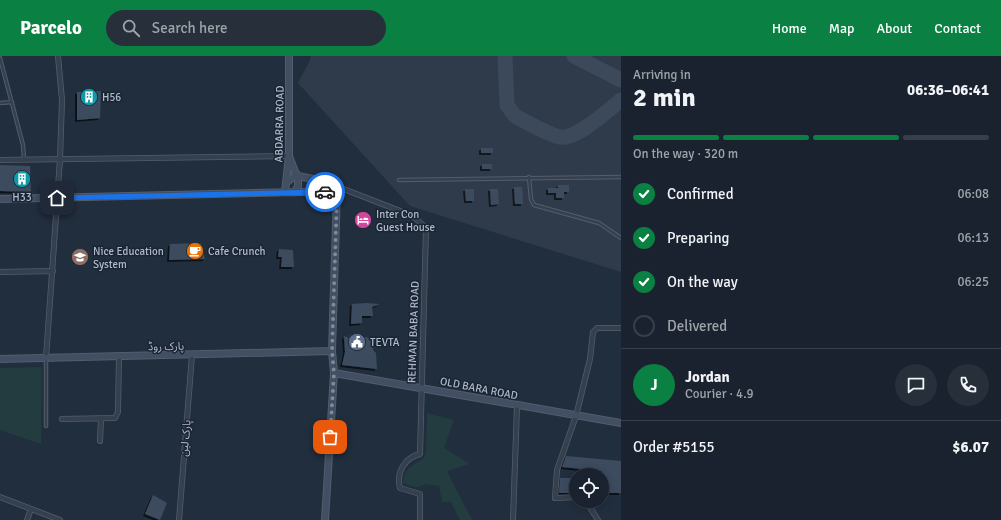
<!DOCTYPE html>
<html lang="en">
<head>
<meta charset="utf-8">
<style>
  :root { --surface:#19222e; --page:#262f3a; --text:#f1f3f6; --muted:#9fa4aa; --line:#373f4a; --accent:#0b8043 }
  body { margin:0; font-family:Signika,"Noto Sans Arabic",sans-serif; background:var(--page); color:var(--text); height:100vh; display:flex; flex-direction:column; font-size:15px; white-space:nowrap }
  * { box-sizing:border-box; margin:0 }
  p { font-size:13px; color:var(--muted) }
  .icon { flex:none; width:22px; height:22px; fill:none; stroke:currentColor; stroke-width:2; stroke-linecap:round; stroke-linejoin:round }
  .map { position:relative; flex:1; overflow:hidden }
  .drawer { display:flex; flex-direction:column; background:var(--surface); width:380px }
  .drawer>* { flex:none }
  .buttons { position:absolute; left:569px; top:412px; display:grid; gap:8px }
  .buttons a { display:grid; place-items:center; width:40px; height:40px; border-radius:50%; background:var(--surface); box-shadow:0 2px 10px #0003,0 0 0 1px var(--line); font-size:20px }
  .pin { position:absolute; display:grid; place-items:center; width:34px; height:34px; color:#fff; margin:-17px; border-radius:8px; box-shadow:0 2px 6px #0006 }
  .courier { position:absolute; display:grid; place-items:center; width:40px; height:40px; margin:-20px; border:3px solid #1a73e8; border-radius:50%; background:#fff; color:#222; box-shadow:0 1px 5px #0007 }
  .headline em { font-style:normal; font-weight:700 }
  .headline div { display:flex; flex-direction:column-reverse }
  .headline { display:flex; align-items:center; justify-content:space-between; height:68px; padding:0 12px }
  h1 { font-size:26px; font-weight:700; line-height:30px }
  .bar { display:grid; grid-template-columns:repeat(4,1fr); gap:6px 4px; align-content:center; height:48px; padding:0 12px }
  .bar i { height:5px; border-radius:3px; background:var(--line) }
  .bar .selected { background:var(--accent) }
  .bar p { grid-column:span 4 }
  .line { display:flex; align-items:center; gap:10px; padding:0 12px; border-top:1px solid var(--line) }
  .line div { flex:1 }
  .round { display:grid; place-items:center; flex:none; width:42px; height:42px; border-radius:21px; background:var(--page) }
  ol { padding:0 12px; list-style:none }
  li { display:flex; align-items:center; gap:12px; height:44px }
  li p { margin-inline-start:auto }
  li .icon { padding:4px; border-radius:50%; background:var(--accent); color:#fff; stroke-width:4 }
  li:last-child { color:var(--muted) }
  li i { width:22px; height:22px; border:2px solid var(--line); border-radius:50% }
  header { display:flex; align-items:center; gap:24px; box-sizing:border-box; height:56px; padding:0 20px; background:var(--accent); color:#fff }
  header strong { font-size:19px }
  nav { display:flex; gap:22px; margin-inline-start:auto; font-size:14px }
  .search { width:280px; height:36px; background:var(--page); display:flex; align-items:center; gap:10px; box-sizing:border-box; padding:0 14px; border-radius:22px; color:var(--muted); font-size:15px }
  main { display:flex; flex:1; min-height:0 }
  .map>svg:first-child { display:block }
  .airport { fill:#2f3b4b }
  .green { fill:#233c3f }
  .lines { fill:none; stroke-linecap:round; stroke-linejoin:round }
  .taxiway { stroke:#3c495a; stroke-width:15 }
  .building { fill:#3c4c5e; filter:url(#shadow) }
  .lane-casing { stroke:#535d6c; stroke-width:4.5 }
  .street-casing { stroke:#535d6c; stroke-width:6 }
  .secondary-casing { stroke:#535d6c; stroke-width:8 }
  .lane { stroke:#35404e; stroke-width:2.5 }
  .street { stroke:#35404e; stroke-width:4.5 }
  .secondary { stroke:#424e62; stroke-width:6 }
  .done { stroke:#7e8999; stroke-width:4; stroke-dasharray:0 7.2 }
  .route { stroke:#1a73e8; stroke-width:5 }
  .labels { text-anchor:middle; stroke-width:3; stroke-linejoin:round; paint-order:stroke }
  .poi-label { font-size:11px; fill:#b0baca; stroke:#1a2533; text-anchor:start }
  .street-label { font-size:11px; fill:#b0baca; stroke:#1a2533 }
</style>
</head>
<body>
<header>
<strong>Parcelo</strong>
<div class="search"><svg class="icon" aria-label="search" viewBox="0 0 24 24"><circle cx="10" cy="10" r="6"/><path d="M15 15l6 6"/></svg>Search here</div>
<nav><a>Home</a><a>Map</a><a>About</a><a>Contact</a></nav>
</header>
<main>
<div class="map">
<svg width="621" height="464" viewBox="0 0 621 464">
  <defs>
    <filter id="shadow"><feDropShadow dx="-2" dy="2" stdDeviation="0" flood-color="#0009"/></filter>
  </defs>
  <rect width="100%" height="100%" fill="#212e3e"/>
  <path class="airport" d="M 311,0 L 621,0 L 621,216 L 410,150 L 298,27 L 309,6 Z"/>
  <path class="green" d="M 42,311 L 41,388 L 0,374 L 0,312 Z
    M 427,357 L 454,364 L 444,392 L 470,408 L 447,415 L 472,464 L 460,464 L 451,446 L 442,446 L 439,430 L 425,428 C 418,434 410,430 403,427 C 404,413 412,409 423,403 L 426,397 Z"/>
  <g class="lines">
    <path class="taxiway" d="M 505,0 L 507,49 L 515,60 C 527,66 548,79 560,81 C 577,84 608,54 621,44
      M 574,0 L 621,24"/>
  </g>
  <path class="building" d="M 101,35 L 100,62 L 77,64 L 77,36 Z
    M 481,92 L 493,92 L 493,97 L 481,97 Z
    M 482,108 L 492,108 L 492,113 L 482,113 Z
    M 0,109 L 30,110 L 31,136 L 0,135 Z
    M 558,129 L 569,129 L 569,136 L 564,136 L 564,142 L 556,142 L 556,137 L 548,137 L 548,132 L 558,132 Z
    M 514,131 L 522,131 L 523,148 L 515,148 Z
    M 465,133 L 474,133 L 474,145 L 466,145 Z
    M 490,133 L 498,133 L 499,148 L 491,149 Z
    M 201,187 L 205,203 L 169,204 L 170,188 Z
    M 279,193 L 293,194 L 294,211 L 281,211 L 282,201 L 278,201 Z
    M 366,247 L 380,248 L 372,251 L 373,260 L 362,260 L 362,267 L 351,268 L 352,248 Z
    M 350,279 L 378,283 L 379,288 L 374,287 L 373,294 L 376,297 L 377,313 L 342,309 L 345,296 L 344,280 L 349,282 Z
    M 566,400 L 621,405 L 621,437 L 602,437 L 602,415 L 562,411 Z
    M 560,422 L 576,422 L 576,437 L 559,437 Z
    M 153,439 L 167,447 L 160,464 L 145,458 Z"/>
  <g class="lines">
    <defs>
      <path id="lane" d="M 0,2 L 23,89 L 24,103
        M 0,47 L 12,46
        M 529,121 L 531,143 L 534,149 L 599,167 L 621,182
        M 399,124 L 621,121
        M 46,370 L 46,303"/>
      <path id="street" d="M 0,104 L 289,100
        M 336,130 L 413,160 L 426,172 L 420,398 C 404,402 396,417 400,432 L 420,438 L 420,464
        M 0,216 L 53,215
        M 46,302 L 60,103 L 62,44 L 58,0
        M 62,363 L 115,362 L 118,356 L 119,301
        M 100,385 L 101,363
        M 0,441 L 60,464
        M 576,441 L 555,442 L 557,414 L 576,360 L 590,303 L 593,276 L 597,272 L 621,272
        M 586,445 L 598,464
        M 27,464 L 31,453
        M 179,464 L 192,299
        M 513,464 L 517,350"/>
      <path id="secondary" d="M 289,100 L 295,116 L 298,120 L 323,125 L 336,130 L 337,135 L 332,295 L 334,317 L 325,464
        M 286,127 L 292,122 L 298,120 L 298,130 L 295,136
        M 285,136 L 289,100 L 289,0
        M 0,143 L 295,136 L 330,136 L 337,139
        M 0,303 L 332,295
        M 334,317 L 621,367"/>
    </defs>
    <use href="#lane" class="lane-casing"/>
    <use href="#street" class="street-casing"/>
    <use href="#secondary" class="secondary-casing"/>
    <use href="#lane" class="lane"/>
    <use href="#street" class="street"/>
    <use href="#secondary" class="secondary"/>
  </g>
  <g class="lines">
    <path class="done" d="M 325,136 L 330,136 L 337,139 L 332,295 L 334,317 L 330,381"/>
    <path class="route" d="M 57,142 L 325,136"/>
  </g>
  <defs>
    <symbol id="building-disc" viewBox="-11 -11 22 22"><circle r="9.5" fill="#0f9aa8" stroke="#1a2533"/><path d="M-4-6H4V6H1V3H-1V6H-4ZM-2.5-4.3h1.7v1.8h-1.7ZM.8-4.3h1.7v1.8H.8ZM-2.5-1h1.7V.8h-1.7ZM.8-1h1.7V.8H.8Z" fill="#fff"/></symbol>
    <symbol id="hotel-disc" viewBox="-11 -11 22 22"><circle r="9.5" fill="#d1479c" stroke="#1a2533"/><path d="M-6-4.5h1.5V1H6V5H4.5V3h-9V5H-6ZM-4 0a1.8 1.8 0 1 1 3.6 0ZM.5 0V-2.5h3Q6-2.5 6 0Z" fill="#fff"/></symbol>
    <symbol id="cafe-disc" viewBox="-11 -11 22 22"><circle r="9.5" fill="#e8710a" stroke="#1a2533"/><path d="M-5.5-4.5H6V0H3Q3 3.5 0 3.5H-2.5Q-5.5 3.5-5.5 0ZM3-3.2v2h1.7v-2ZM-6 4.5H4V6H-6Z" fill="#fff"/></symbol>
    <symbol id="school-disc" viewBox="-11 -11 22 22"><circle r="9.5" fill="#8d6e63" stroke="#1a2533"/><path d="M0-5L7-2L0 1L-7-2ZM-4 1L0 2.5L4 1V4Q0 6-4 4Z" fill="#fff"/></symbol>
    <symbol id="civic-disc" viewBox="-11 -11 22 22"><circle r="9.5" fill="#5c6f8a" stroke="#1a2533"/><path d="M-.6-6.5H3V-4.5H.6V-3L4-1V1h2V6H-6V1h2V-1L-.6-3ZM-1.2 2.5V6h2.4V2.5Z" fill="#fff"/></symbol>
  </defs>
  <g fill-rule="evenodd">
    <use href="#building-disc" x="79" y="31" width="20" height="20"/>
    <use href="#building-disc" x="12" y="113" width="20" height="20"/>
    <use href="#hotel-disc" x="353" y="154" width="20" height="20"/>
    <use href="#cafe-disc" x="185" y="185" width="20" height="20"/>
    <use href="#school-disc" x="70" y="191" width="20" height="20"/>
    <use href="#civic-disc" x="347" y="276" width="20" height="20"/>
  </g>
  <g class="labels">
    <g class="poi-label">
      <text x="102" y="45">H56</text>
      <text x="22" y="145" text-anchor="middle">H33</text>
      <text x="376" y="162">Inter Con<tspan x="376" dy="13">Guest House</tspan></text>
      <text x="93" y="199">Nice Education<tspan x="93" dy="13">System</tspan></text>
      <text x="208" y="199">Cafe Crunch</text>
      <text x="370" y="290">TEVTA</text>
    </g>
    <g class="street-label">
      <text transform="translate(279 68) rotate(-89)" y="4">ABDARRA ROAD</text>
      <text transform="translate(413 276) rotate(-88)" y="4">REHMAN BABA ROAD</text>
      <text transform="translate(166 290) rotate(-1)" y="4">پارک روڈ</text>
      <text transform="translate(479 332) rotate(11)" y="4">OLD BARA ROAD</text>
      <text transform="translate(185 382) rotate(-85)" y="4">پارک لین</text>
    </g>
  </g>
</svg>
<div class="buttons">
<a><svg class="icon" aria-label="locate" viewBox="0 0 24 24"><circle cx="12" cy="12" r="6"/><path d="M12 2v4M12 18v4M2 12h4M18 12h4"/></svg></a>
</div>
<div class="pin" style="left:330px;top:381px;background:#ea580c"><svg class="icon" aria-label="bag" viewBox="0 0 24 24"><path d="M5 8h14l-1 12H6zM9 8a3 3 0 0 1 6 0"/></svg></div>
<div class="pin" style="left:57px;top:142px;background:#1f2937"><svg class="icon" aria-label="home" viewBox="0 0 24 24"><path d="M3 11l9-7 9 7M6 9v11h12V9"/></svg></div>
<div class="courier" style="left:325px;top:136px"><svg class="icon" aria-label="car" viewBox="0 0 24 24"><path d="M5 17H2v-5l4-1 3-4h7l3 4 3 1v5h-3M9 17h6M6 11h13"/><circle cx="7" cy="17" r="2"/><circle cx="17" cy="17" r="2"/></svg></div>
</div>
<section class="drawer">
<div class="headline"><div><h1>2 min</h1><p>Arriving in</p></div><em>06:36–06:41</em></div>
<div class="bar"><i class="selected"></i><i class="selected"></i><i class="selected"></i><i></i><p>On the way · 320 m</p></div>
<ol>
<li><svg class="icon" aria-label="check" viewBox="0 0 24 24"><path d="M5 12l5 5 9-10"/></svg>Confirmed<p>06:08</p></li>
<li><svg class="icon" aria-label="check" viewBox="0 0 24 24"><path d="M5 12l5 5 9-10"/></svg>Preparing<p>06:13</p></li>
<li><svg class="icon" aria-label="check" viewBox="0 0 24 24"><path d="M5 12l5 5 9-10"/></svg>On the way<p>06:25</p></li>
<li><i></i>Delivered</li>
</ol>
<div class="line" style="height:72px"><b class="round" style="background:var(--accent);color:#fff">J</b><div><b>Jordan</b><p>Courier · 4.9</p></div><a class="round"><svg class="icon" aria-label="chat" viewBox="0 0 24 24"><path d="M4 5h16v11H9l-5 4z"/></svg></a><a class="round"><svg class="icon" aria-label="phone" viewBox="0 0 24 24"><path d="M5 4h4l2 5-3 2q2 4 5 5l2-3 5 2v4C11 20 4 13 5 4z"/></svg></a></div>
<div class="line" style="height:52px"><div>Order #5155</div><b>$6.07</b></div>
</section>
</main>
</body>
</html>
